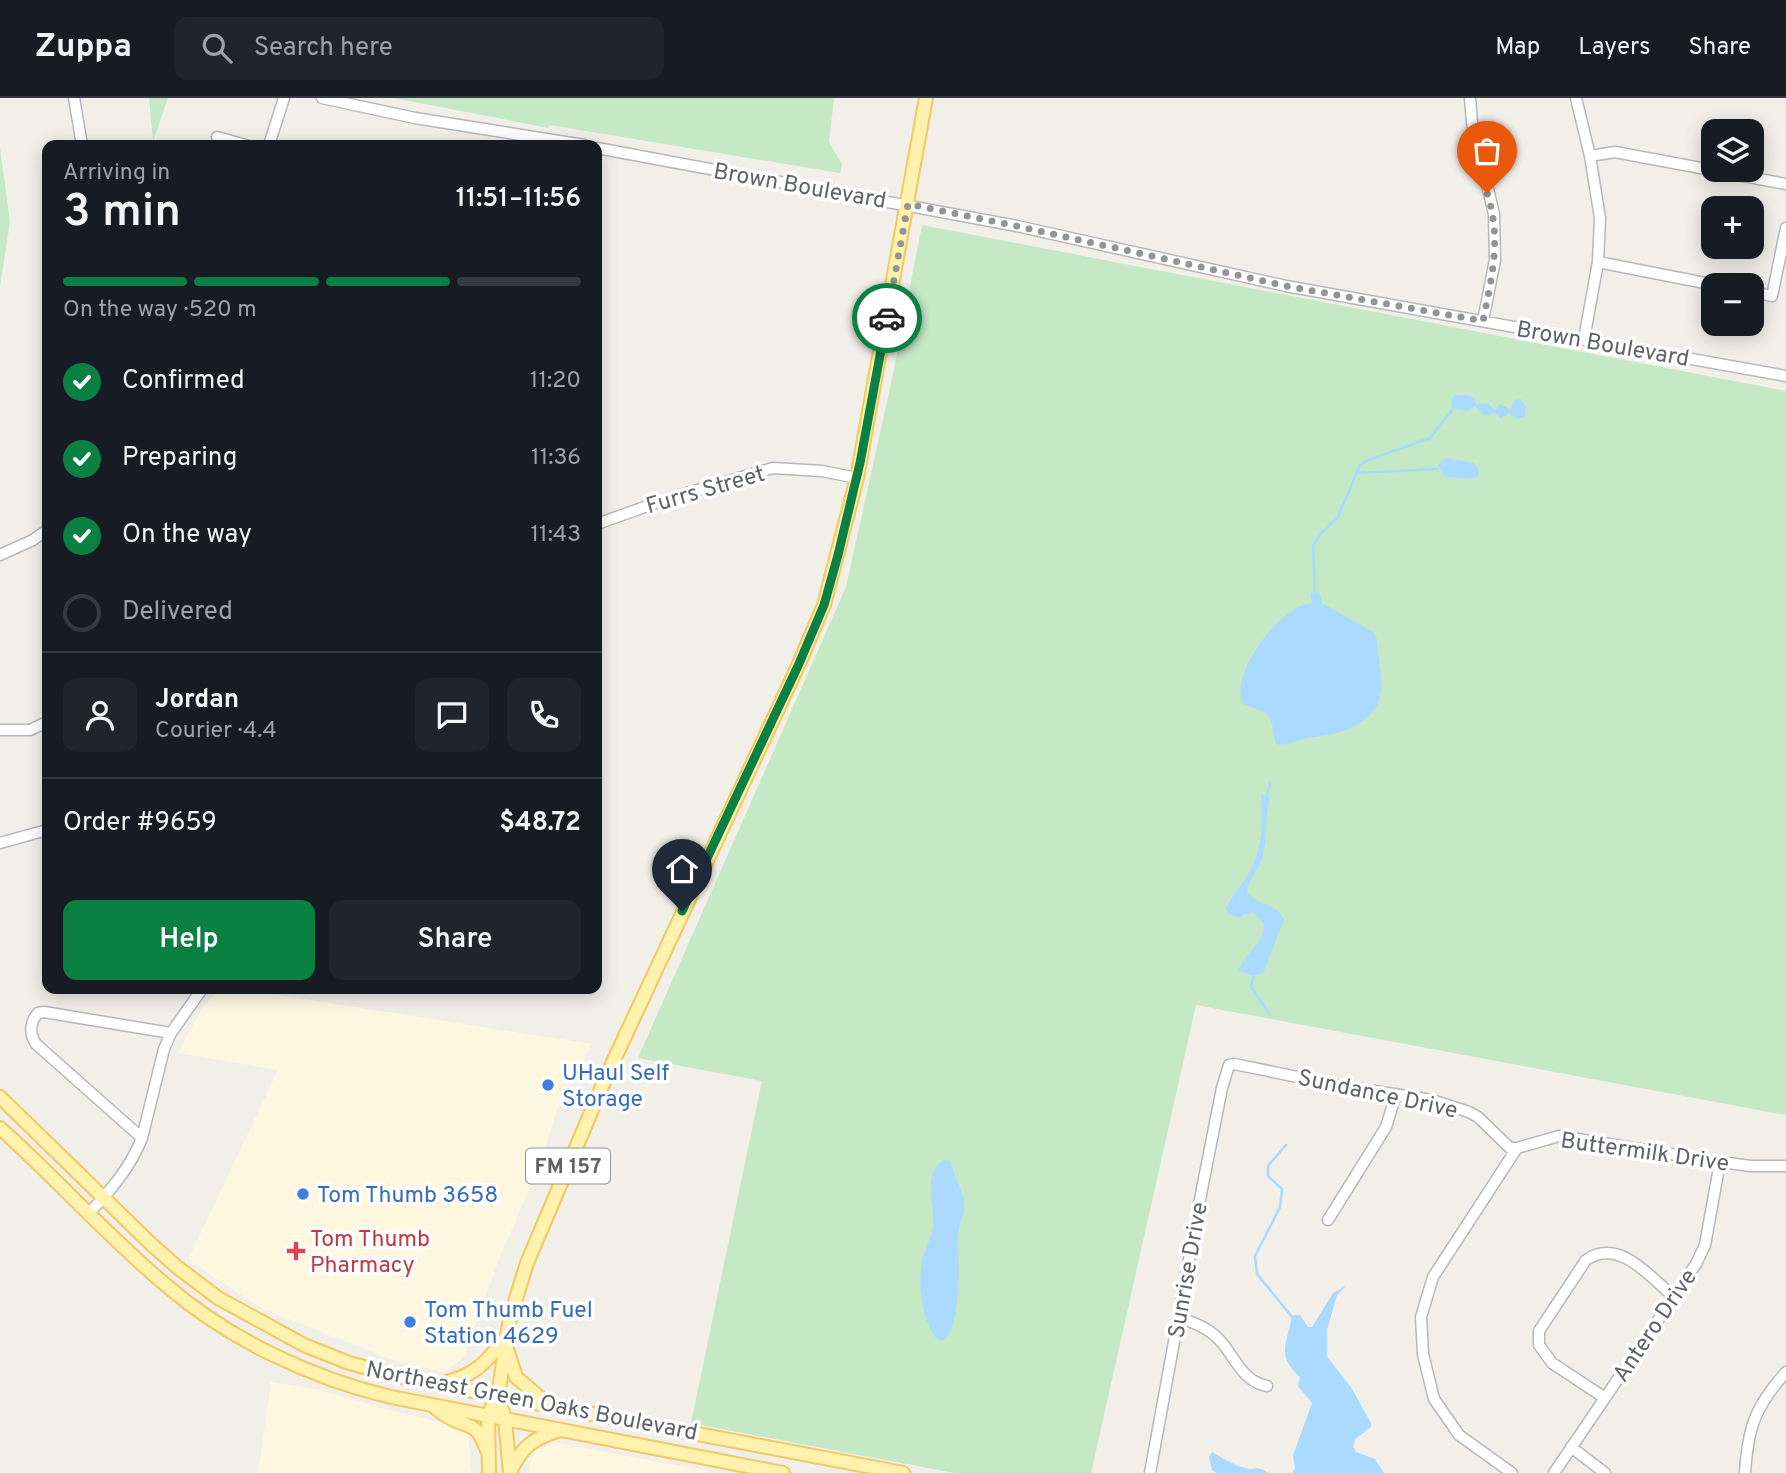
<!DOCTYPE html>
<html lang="en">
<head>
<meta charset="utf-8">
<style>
  :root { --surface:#171b24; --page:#20242c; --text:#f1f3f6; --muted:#9ea1a6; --line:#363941; --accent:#0b8043 }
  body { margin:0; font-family:Overpass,sans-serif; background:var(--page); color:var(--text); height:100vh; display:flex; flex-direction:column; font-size:26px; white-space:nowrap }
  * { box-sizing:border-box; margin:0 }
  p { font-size:23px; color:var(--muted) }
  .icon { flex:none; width:38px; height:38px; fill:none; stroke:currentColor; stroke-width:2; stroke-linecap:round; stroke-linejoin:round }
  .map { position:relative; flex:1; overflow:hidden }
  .panel { position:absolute; left:42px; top:42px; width:560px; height:854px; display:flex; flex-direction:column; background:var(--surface); border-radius:14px; box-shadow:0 4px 18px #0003 }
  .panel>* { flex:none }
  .controls { position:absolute; left:1701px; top:21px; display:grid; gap:14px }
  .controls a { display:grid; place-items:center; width:63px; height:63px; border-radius:14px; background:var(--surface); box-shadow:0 4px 18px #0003; font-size:35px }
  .pin { position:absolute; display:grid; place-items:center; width:60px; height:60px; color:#fff; margin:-72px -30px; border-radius:50% 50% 50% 0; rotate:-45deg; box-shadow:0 0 7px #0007 }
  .pin .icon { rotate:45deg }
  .courier { position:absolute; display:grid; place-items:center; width:70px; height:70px; margin:-35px; border:5px solid #0b8043; border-radius:50%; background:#fff; color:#222; box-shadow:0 2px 9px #0007 }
  .summary em { font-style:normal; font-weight:600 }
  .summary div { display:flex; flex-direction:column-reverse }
  .summary { display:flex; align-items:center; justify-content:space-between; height:119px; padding:0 21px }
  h1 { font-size:46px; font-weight:600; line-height:52px }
  .bar { display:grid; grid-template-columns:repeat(4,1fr); gap:10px 7px; align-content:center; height:84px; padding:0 21px }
  .bar i { height:9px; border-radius:5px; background:var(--line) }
  .bar .current { background:var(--accent) }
  .bar p { grid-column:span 4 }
  .line { display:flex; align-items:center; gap:18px; padding:0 21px; border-top:2px solid var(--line) }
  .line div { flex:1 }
  .round { display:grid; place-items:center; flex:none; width:74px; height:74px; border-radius:14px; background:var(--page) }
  ol { padding:0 21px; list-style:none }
  li { display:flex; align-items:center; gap:21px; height:77px }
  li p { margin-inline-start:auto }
  li .icon { padding:7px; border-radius:50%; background:var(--accent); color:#fff; stroke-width:4 }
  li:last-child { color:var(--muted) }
  li i { width:38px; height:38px; border:4px solid var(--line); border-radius:50% }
  .cta { display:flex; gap:14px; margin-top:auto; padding:14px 21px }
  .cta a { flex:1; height:80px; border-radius:14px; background:var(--accent); color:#fff; font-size:28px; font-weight:600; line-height:80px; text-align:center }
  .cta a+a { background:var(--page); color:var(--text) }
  header { display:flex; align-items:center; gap:42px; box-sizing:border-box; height:98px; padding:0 35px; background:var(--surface); border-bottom:2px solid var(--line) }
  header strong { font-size:33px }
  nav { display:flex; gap:38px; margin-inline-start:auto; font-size:24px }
  .search { width:490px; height:63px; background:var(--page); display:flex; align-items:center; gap:18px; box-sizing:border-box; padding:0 24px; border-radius:14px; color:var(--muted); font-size:26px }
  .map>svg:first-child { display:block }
  .commercial { fill:#fef7e0 }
  .green { fill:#c5e8c5 }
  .water { fill:#aadaff }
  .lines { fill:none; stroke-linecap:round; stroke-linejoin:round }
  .stream { stroke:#aadaff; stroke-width:2.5 }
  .minor-casing { stroke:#b5b8bc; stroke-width:13 }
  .major-casing { stroke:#f2c960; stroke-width:16 }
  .minor { stroke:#fff; stroke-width:10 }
  .major { stroke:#fff2af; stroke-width:12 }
  .done { stroke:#929495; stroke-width:7; stroke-dasharray:0 12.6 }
  .route { stroke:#0b8043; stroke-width:9 }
  .shop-dot { fill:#3f7fe0; stroke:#fff; stroke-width:2.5 }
  .health-dot { fill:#e0444e; stroke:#fff; stroke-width:2.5 }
  .labels { text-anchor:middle; stroke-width:7; stroke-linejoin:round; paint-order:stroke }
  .shield { fill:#fff; stroke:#8f9295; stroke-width:2 }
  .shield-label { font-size:21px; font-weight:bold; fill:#5f6368 }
  .street-label { font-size:23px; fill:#5f6368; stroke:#fff }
  .shop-label { font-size:23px; fill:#366cbe; stroke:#fff; text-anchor:start }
  .health-label { font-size:23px; fill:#be3a42; stroke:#fff; text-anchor:start }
</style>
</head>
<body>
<header>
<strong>Zuppa</strong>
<div class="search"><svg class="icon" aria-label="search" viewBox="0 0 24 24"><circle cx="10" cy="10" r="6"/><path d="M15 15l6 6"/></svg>Search here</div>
<nav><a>Map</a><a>Layers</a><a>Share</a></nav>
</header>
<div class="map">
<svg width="1786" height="1375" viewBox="0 0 1786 1375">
  <rect width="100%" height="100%" fill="#f1efe8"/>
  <path class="commercial" d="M 219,891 L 239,891 L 592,946 L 560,1003 L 538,1071 L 499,1161 L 463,1261 L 444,1274 L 393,1262 L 263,1211 L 188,1162 L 278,972 L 178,955 L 203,909 Z
    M 271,1284 L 316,1291 L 381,1310 L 461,1329 L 468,1338 L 472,1375 L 258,1375 Z
    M 557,1345 L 708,1373 L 708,1375 L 530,1375 L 529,1367 L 537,1352 Z"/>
  <path class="green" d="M 149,0 L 168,0 L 153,43 Z
    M 394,0 L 834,0 L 829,44 L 842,66 L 840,75 L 550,27 L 548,30 Z
    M 0,50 L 10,124 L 0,188 Z
    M 922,127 L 1786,293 L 1786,1017 L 1196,907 L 1091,1375 L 954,1375 L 691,1325 L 762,983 L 638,960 L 846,489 L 892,281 Z"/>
  <path class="water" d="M 1464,297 L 1471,298 L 1477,306 L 1488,305 L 1494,312 L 1500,306 L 1511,312 L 1514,302 L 1521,301 L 1526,308 L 1525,319 L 1516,321 L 1509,315 L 1501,320 L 1494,314 L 1490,317 L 1484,317 L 1475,308 L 1467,313 L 1451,310 L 1451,301 L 1455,297 Z
    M 1447,360 L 1474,365 L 1479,372 L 1479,377 L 1473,381 L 1446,379 L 1438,368 L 1441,363 Z
    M 1319,494 L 1322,505 L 1375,535 C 1378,544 1378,553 1379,562 C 1380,573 1383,584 1381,595 C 1376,626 1339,637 1313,639 C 1299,640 1290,649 1276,646 C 1273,638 1274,630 1271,623 C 1267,611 1251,611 1242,605 C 1232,575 1271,525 1296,510 C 1301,507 1307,506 1312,505 L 1310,495 Z
    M 1261,696 L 1270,700 C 1264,719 1268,738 1263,757 C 1260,771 1249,781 1247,794 C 1257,808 1278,805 1284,822 L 1263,875 L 1253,878 L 1239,873 C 1243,855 1262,850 1264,827 L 1260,820 L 1254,815 L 1243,817 L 1240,820 L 1228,816 L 1226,810 C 1233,797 1243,786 1250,773 C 1263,749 1263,723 1261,696 Z
    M 944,1062 L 950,1063 C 954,1076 962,1092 964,1104 C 966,1115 959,1125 958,1136 C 958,1160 963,1226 944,1242 L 938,1242 C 921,1223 917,1182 923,1159 C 926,1148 932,1138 933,1128 C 935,1108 922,1073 944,1062 Z
    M 1346,1188 L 1337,1197 L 1327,1232 L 1327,1259 L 1351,1289 L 1371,1325 L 1371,1329 L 1355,1341 L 1353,1349 L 1356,1354 L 1375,1361 L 1384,1375 L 1293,1375 L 1295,1370 L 1293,1357 L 1312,1305 L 1298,1288 L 1300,1279 C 1275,1258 1288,1244 1292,1217 L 1300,1217 L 1308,1229 L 1312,1229 L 1333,1195 Z
    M 1212,1354 C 1223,1360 1233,1367 1245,1370 C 1255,1373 1257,1367 1268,1375 L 1216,1375 L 1212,1372 L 1209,1359 Z"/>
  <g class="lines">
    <path class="stream" d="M 1357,375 L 1437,371
      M 1315,496 L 1313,448 L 1318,439 L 1338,419 L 1360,367 L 1368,362 L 1430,340 L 1452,312
      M 1266,702 L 1270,685
      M 1254,875 L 1251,889 L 1270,917
      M 1286,1047 L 1268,1068 L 1268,1078 L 1282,1091 L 1280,1109 L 1255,1158 L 1257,1176 L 1292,1219"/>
    <defs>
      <path id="minor" d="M 74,0 L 82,47
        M 322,0 L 415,20 L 584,47
        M 1470,0 L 1472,25 L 1494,116 L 1495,162 L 1483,223
        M 1576,0 L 1590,58 L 1600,120 L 1598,164 L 1584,241
        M 217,39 L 246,47
        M 269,47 L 284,0
        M 597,50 L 1017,128 L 1286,188 L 1786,278
        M 1590,58 L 1615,54 L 1786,86
        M 1598,164 L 1715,187
        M 1752,194 L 1772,198 L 1786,130
        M 597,426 L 667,401 L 773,370 L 822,373 L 857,380
        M 0,457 L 33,442 L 47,432
        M 0,632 L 30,632 L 47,624
        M 0,745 L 47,732
        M 142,1040 L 36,946 C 29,935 30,924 38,915 L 44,914 L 171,935
        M 89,1115 C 111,1092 130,1070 142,1040 L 164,951 L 171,935 L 202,891
        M 1328,1122 L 1386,1029 L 1396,996
        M 1179,1220 C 1196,1225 1211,1231 1223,1246 C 1236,1262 1244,1284 1267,1288
        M 1605,1300 L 1552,1265 L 1539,1247 L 1539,1233 L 1586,1162 C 1619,1139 1650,1179 1674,1199
        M 1571,1349 L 1605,1375
        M 1150,1375 L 1202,1091 L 1222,990 L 1229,967 L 1234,966 L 1342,988 L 1432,1002 L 1469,1014 L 1478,1019 L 1510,1050 L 1517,1050
        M 1512,1375 L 1459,1337 L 1434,1301 L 1423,1256 L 1421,1219 L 1433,1179 L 1517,1050 L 1559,1038 L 1720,1064 L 1751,1068 L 1786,1068
        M 1554,1375 L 1696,1166 L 1705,1147 L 1720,1064
        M 1745,1375 C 1748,1329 1755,1309 1786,1274"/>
      <path id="major" d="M 0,999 L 150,1145 L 177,1169 L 218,1200 L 304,1247 L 349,1265 L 414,1282 L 903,1375
        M 0,1030 C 57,1081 108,1139 167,1188 C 230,1242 311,1280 391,1299 L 783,1375
        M 507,1251 L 516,1279 L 546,1305
        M 442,1285 C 474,1279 486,1264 505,1241
        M 498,1298 L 505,1321 L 510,1375
        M 433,1308 C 438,1312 443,1316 448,1319 C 470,1332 475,1321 487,1352
        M 510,1374 C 522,1348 534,1340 560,1332
        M 489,1375 L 488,1317 L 498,1298 L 510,1220 L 527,1165 L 606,979 L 798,568 L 824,507 L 857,380 L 926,0"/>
    </defs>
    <use href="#minor" class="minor-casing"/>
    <use href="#major" class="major-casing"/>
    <use href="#minor" class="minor"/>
    <use href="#major" class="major"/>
  </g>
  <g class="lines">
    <path class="done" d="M 887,220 L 908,106 L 1026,130 L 1286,188 L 1483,223 C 1492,177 1502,141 1487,95"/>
    <path class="route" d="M 682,813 L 798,568 L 824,507 L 838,457 L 860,365 L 887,220"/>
  </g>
  <g class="shop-dot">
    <circle cx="548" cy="987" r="7"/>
    <circle cx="303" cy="1096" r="7"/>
    <circle cx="410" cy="1224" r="7"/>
  </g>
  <path class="health-dot" d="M292.5 1142.5h7v7h7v7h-7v7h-7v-7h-7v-7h7z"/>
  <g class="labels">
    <rect class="shield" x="526" y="1050.5" width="84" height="35" rx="5"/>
    <g class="shield-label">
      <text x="568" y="1075">FM 157</text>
    </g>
    <g class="street-label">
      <text transform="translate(800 87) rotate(10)" y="8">Brown Boulevard</text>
      <text transform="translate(1603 245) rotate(10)" y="8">Brown Boulevard</text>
      <text transform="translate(705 391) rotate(-16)" y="8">Furrs Street</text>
      <text transform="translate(1378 995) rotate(12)" y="8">Sundance Drive</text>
      <text transform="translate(1645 1053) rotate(8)" y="8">Buttermilk Drive</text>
      <text transform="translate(1187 1172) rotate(-80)" y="8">Sunrise Drive</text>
      <text transform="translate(1654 1227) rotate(-56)" y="8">Antero Drive</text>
      <text transform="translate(532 1302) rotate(11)" y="8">Northeast Green Oaks Boulevard</text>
    </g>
    <g class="shop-label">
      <text x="562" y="982">UHaul Self<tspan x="562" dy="26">Storage</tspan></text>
      <text x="317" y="1104">Tom Thumb 3658</text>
      <text x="424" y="1219">Tom Thumb Fuel<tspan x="424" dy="26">Station 4629</tspan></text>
    </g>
    <g class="health-label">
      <text x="310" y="1148">Tom Thumb<tspan x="310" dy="26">Pharmacy</tspan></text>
    </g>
  </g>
</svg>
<div class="controls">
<a><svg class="icon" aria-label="layers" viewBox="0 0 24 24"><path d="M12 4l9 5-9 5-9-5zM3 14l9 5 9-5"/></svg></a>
<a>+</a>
<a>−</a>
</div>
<div class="pin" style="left:1487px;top:95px;background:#ea580c"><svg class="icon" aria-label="bag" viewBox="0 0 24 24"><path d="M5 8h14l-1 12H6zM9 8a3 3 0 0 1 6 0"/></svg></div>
<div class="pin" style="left:682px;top:813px;background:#1f2937"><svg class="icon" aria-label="home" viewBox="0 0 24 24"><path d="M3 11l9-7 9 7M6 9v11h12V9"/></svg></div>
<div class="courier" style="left:887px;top:220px"><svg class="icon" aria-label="car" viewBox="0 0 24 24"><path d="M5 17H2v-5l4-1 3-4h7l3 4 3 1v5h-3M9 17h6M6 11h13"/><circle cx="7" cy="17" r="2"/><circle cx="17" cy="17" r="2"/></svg></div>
<section class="panel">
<div class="summary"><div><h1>3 min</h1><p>Arriving in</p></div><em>11:51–11:56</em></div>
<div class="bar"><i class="current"></i><i class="current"></i><i class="current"></i><i></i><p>On the way · 520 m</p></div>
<ol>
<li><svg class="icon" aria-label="check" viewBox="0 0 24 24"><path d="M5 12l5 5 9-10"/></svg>Confirmed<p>11:20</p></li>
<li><svg class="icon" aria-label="check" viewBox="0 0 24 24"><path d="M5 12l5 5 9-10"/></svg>Preparing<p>11:36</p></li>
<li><svg class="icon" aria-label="check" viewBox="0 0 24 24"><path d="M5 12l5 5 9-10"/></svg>On the way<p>11:43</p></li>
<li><i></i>Delivered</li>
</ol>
<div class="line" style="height:126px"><a class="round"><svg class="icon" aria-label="person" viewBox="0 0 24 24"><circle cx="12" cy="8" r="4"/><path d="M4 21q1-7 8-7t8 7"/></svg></a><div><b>Jordan</b><p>Courier · 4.4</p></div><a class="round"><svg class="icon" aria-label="chat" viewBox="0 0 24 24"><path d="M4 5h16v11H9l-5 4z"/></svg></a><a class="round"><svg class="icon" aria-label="phone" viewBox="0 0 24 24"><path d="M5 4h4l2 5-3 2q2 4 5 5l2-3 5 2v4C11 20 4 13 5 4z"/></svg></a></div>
<div class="line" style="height:91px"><div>Order #9659</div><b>$48.72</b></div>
<div class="cta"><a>Help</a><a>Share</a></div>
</section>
</div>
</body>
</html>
